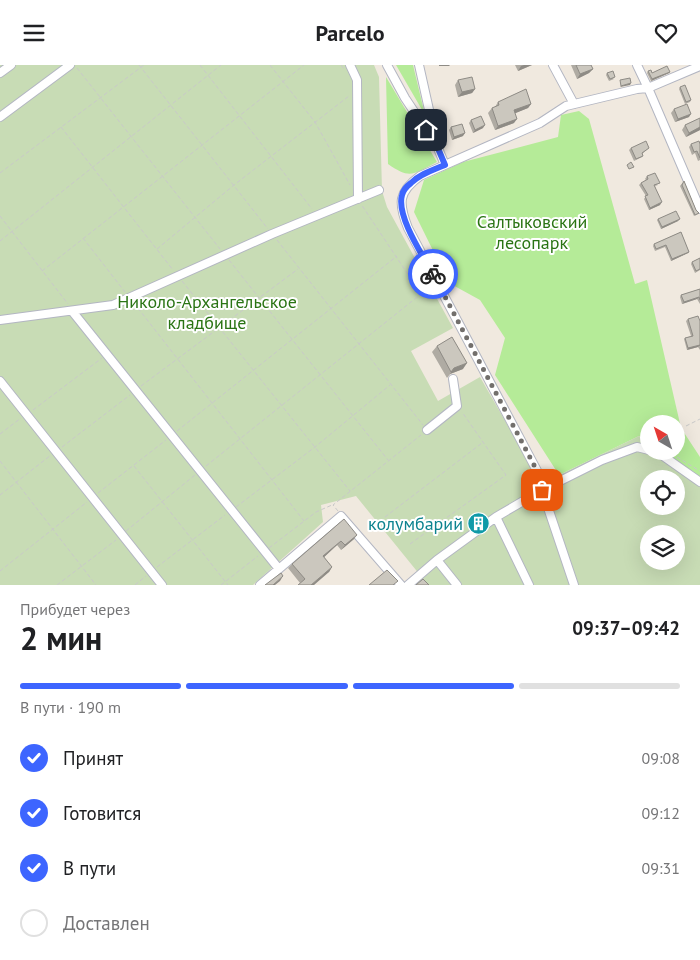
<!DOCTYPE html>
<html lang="ru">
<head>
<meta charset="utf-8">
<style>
  :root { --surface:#fff; --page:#f2f2f2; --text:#202124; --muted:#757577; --line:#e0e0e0; --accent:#3d65ff }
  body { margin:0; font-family:"PT Sans",sans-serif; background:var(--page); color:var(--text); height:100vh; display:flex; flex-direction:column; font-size:19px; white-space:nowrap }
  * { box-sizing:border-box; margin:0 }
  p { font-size:16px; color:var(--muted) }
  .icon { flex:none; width:28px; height:28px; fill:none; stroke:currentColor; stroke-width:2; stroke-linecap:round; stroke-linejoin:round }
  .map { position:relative; height:520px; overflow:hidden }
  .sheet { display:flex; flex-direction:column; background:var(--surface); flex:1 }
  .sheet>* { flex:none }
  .needle { width:32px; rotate:321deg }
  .controls { position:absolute; left:640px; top:350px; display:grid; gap:10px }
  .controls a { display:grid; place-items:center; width:45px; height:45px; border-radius:50%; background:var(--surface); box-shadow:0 5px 20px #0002; font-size:25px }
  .pin { position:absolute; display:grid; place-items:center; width:42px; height:42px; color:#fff; margin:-21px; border-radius:10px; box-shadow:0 2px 8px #0006 }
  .courier { position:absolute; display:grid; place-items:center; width:50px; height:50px; margin:-25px; border:4px solid #3d65ff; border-radius:50%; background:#fff; color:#222; box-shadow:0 1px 6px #0007 }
  .overview em { font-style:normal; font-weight:800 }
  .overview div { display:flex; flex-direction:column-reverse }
  .overview { display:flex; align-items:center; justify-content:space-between; height:85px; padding:0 20px }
  h1 { font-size:32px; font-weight:800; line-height:38px }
  .bar { display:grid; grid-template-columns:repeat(4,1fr); gap:8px 5px; align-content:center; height:60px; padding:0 20px }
  .bar i { height:6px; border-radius:4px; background:var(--line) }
  .bar .active { background:var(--accent) }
  .bar p { grid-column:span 4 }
  ol { padding:0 20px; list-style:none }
  li { display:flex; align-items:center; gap:15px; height:55px }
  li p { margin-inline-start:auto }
  li .icon { padding:5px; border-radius:50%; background:var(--accent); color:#fff; stroke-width:4 }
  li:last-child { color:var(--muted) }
  li i { width:28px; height:28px; border:2px solid var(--line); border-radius:50% }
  header { display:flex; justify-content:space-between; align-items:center; height:65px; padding:0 20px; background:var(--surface); font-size:22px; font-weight:800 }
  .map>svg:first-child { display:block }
  .green { fill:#b5eb98 }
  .cemetery { fill:#c8dcb5; fill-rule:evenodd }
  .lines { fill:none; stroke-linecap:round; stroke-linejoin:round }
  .minor-casing { stroke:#b3b6c2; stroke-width:10 }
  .path { stroke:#c9c9c9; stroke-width:1; stroke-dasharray:4 2.5; stroke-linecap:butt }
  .minor { stroke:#fff; stroke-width:8 }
  .wall { fill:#afaba3 }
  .shaded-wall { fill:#8e8b85 }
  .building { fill:#cbc7be; stroke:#8e8b85 }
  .done { stroke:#726f6c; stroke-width:5; stroke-dasharray:0 9 }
  .route { stroke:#3d65ff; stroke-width:6 }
  .labels { text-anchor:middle; stroke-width:4; stroke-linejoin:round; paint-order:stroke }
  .park-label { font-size:18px; fill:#2a7414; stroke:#fff }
  .culture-label { font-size:18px; fill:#0d838f; stroke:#fff; text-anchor:end }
</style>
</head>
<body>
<header><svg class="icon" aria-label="menu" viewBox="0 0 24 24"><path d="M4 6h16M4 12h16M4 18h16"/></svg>Parcelo<svg class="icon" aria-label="heart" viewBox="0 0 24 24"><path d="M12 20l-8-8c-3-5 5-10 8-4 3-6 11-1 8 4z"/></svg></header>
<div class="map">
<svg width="700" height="520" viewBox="0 0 700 520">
  <rect width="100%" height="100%" fill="#f0e9df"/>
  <path class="green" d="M 396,0 L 413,0 L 425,50 Z
    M 386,12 L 437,97 C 413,109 411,115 388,99 Z
    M 579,46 L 589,54 L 635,219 L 647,215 L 681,363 L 700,392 L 700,413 L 661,386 L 676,386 L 676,359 L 649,359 L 649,378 L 639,371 L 559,410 L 495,310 L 505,273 L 480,235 L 449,218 L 414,147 L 424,115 L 463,97 L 558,72 L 561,50 Z"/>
  <path class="cemetery" d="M 0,0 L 374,0 L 379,12 L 382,126 L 387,142 L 453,263 L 411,286 L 438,336 L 480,312 L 542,420 L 559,410 L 639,371 L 649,378 L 649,386 L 661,386 L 700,413 L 700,520 L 408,520 L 420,510 L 356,431 L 321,440 L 323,457 L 253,520 L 0,520 ZM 649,414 L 676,414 L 676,441 L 649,441 ZM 649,469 L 676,469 L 676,496 L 649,496 Z"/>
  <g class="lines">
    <defs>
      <path id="minor" d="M 350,0 L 357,15 L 358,134
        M 387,0 L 405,33 L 437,81 L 445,100
        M 419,0 L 436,76
        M 553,0 L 574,39
        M 637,0 L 648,23 L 700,144
        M 0,8 L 11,0
        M 0,52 L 70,0
        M 72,246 L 279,504
        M 0,255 L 113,240 L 272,169 L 379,125
        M 0,316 L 162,520
        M 427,365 L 457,341 L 453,314
        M 656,386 L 700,417
        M 542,425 L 543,417 L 408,163 C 398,138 398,127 420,111 L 540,58 L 566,41 L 637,24 L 648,23 L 700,1
        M 542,425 L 602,395 L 637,382 L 649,385
        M 496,452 L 529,520
        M 437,495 L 457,520
        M 260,520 L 341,451 L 401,520
        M 408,520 L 437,495 L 496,452 L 542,425 L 574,520"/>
    </defs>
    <use href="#minor" class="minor-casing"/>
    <path class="path" d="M 139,0 L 268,164
      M 200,0 L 312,144
      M 270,0 L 315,57 L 350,120
      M 341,0 L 344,4
      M 77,3 L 220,184
      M 61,62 L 173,205
      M 0,108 L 144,0
      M 0,151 L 68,239
      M 83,173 L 125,227
      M 277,175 L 423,360
      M 0,176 L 221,0
      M 157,184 L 234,120 L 349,31
      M 229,195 L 388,395
      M 42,206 L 304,0
      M 182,216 L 350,426
      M 134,238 L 304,456
      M 141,321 L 298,204
      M 33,345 L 102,293
      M 686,361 L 700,354
      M 177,366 L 397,191
      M 0,369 L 21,353
      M 62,382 L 130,330
      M 677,392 L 700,406
      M 0,396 L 96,520
      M 134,401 L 228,520
      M 206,401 L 421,229 L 361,139
      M 98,428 L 166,375
      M 0,430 L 51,390
      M 236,442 L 315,382 L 390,320
      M 338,446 L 333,440 L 421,370
      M 385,452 L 482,378
      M 126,466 L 195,410
      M 410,479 L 506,410 L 462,347
      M 269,483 L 316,447 L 332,440
      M 157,502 L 225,450
      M 0,506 L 87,437
      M 57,520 L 116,475
      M 135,520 L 146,511
      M 221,520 L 258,491"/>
    <use href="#minor" class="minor"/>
  </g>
  <path class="wall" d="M 515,0 L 532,0 L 518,6 Z
    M 571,0 L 591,0 L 593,4 L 589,8 L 577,14 Z
    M 648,6 L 652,8 L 670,7 L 669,8 L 651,16 L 647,8 Z
    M 607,8 L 614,14 L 609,16 L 606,10 Z
    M 458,15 L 475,24 L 472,28 L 458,32 L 455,20 Z
    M 680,22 L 691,35 L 690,37 L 685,39 L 679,24 Z
    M 498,37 L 531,39 L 528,43 L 515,48 L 514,58 L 495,65 L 488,48 L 492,43 L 495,42 Z
    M 674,44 L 689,52 L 675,57 L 671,48 Z
    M 700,53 L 700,65 L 686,72 L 682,65 L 685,60 Z
    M 471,55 L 483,63 L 473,68 L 469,58 Z
    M 451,62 L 463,71 L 452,75 L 449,65 Z
    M 691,79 L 700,79 L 700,95 L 698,96 L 695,88 L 692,90 L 689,82 Z
    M 631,83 L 649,83 L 642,89 L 642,92 L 634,96 L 629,85 Z
    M 647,111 L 658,120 L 655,121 L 660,140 L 649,145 L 644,134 L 646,131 L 639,120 L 641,118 L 646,115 L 645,114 Z
    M 684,116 L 696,145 L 699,148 L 698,149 L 694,151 L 680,121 Z
    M 658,154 L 678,156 L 661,164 L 657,155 Z
    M 681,167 L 689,187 L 688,188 L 671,196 L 665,182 L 655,186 L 653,181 L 654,179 Z
    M 700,193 L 700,205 L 695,208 L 691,199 L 692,197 Z
    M 700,224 L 700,239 L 697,234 L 682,239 L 680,232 L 681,230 Z
    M 688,254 L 700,256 L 700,285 L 698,282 L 687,285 L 684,274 L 685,273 L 691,271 L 686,256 Z
    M 437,281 L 463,304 L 450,309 L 447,313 L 432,287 Z
    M 344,454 L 354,474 L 341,485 L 337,480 L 324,492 L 332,502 L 329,507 L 300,518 L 288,503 L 292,499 Z"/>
  <path class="shaded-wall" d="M 439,0 L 450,0 L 449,1 L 439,1 Z
    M 524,0 L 532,0 L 518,6 L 521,1 Z
    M 593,4 L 589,8 L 577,14 L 580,9 Z
    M 670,7 L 669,8 L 651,16 L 652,14 Z
    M 631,18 L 630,20 L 620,22 L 621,21 Z
    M 475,24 L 472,28 L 458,32 L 462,27 Z
    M 531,39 L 528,43 L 511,50 L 514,45 Z
    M 691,49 L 689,52 L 675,57 L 678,54 Z
    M 517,54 L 514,58 L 495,65 L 498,61 Z
    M 485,60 L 483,63 L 473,68 L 475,65 Z
    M 700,62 L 700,65 L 686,72 L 689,68 Z
    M 465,68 L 463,71 L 452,75 L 454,72 Z
    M 662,137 L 660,140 L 649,145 L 650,143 Z
    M 680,154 L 678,156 L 661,164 L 662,162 Z
    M 689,187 L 688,188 L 671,196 L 672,194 Z
    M 699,232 L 697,234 L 682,239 L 684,237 Z
    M 700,280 L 698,282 L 687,285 L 688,283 Z
    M 467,298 L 463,304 L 450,309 L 447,313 L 454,303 Z
    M 357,470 L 354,474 L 341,485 L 345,480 Z
    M 341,476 L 337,480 L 320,496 L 323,491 Z
    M 332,502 L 329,507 L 314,520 L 311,520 Z
    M 283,511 L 280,516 L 275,520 L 273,520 Z"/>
  <path class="building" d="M 576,0 L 591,0 L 593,4 L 580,9 Z
    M 667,1 L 670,7 L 652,14 L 648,6 L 651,5 L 652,8 Z
    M 613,6 L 615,12 L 610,14 L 607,8 Z
    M 472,12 L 475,24 L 462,27 L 458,15 Z
    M 630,13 L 631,18 L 621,21 L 620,15 Z
    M 685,20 L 691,35 L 686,37 L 680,22 Z
    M 526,24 L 531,39 L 514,45 L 517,54 L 498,61 L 492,43 L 499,40 L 498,37 Z
    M 687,39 L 691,49 L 678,54 L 674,44 Z
    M 481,51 L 485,60 L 475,65 L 471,55 Z
    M 700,53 L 700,62 L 689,68 L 685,60 Z
    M 462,59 L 465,68 L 454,72 L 451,62 Z
    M 646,76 L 649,83 L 642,88 L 643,91 L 636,94 L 631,83 Z
    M 699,76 L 700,79 L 700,93 L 697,86 L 694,87 L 691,79 Z
    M 631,97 L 634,102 L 629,104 L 627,100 Z
    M 655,108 L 660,118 L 654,120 L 662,137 L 650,143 L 645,131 L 648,130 L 641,118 L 648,114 L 647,111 Z
    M 684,116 L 696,145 L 699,148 L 695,150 L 682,120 Z
    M 676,146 L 680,154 L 662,162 L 658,154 Z
    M 681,167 L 689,187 L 672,194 L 666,180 L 656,184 L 654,179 Z
    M 700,193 L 700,204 L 696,206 L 692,197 Z
    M 700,224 L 700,235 L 699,232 L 684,237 L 681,230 Z
    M 698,251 L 700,256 L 700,281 L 700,280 L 688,283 L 685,273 L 693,271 L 688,254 Z
    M 452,272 L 467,298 L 454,303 L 451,307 L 437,281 Z
    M 344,454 L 357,470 L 345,480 L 341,476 L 323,491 L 332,502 L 311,520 L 298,520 L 305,514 L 292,499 Z
    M 387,505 L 398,516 L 393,520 L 369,520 Z
    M 281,508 L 283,511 L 273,520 L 265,520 Z
    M 423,514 L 429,520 L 416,520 Z"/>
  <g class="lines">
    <path class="done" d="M 433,209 L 543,417 L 542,425"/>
    <path class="route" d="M 426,65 L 437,81 L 445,100 C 433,105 420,109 411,118 C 407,121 403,126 402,130 C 396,151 423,191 433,209"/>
  </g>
  <defs>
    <symbol id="building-disc" viewBox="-11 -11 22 22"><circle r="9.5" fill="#0f9aa8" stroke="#fff"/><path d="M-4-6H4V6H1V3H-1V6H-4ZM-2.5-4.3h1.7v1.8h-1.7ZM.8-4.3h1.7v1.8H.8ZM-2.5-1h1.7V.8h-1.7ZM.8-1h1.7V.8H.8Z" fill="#fff"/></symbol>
  </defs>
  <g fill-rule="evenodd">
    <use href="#building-disc" x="466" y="446" width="25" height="25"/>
  </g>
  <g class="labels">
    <g class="park-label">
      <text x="532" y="163">Салтыковский<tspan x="532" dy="21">лесопарк</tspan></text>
      <text x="207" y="243">Николо-Архангельское<tspan x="207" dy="21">кладбище</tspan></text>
    </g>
    <g class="culture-label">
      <text x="463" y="465">колумбарий</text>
    </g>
  </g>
</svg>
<div class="controls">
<a><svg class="needle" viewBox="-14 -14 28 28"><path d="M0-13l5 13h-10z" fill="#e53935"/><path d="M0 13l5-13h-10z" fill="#757577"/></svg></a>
<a><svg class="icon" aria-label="locate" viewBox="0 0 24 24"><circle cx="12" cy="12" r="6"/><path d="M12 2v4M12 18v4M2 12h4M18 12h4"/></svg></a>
<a><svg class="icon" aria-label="layers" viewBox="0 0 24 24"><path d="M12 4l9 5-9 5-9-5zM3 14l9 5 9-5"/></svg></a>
</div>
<div class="pin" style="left:542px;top:425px;background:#ea580c"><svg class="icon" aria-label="bag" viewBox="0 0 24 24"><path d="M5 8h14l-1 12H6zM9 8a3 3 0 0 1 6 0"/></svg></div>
<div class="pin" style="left:426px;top:65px;background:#1f2937"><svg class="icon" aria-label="home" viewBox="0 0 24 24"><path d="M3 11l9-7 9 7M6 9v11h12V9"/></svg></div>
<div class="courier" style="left:433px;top:209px"><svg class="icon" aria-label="bike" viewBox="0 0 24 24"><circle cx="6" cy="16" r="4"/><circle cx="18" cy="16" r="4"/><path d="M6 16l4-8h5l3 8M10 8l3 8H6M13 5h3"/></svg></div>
</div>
<section class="sheet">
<div class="overview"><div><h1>2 мин</h1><p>Прибудет через</p></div><em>09:37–09:42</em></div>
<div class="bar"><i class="active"></i><i class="active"></i><i class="active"></i><i></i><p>В пути · 190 m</p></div>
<ol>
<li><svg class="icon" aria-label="check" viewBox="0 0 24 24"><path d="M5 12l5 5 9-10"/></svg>Принят<p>09:08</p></li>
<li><svg class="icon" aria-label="check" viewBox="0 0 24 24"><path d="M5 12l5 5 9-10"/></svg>Готовится<p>09:12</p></li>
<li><svg class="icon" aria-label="check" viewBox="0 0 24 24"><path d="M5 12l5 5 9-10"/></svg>В пути<p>09:31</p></li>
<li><i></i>Доставлен</li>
</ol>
</section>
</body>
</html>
